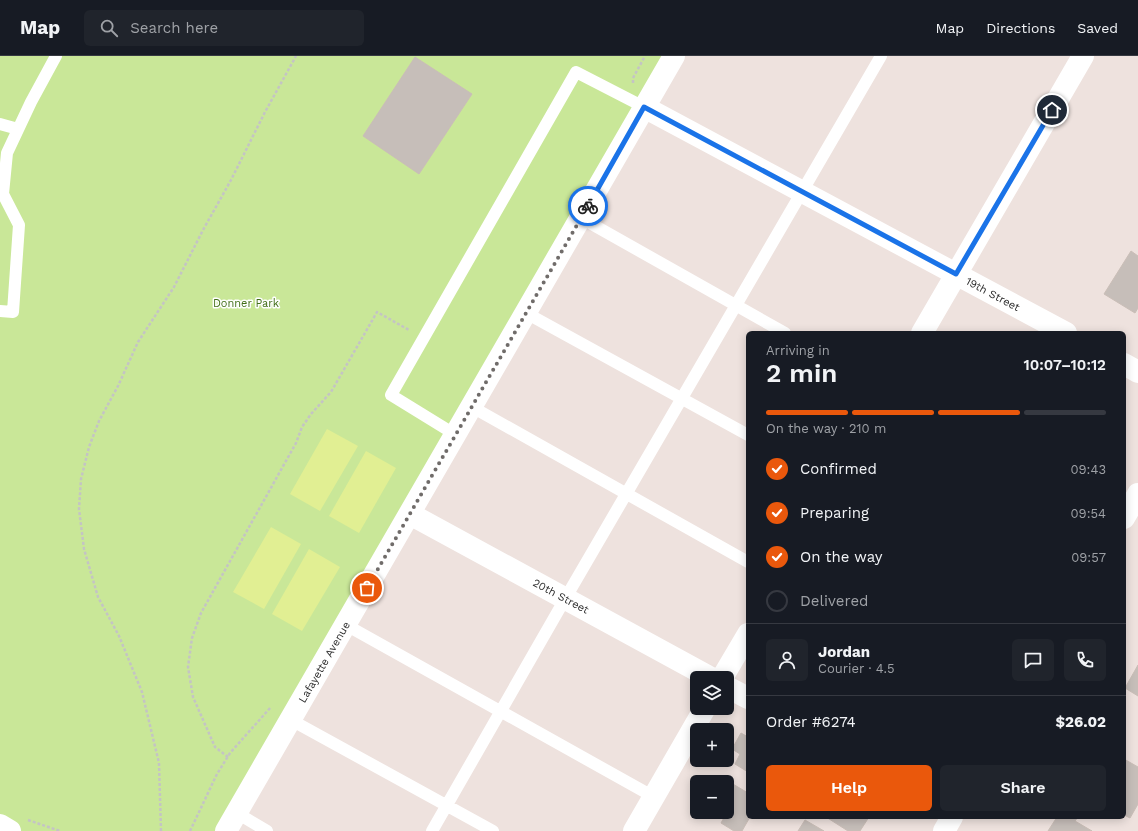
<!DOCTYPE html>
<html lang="en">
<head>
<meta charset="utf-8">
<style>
  :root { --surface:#171b24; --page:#20242c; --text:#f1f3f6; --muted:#9ea1a6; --line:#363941; --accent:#ea580c }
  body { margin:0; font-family:"Work Sans",sans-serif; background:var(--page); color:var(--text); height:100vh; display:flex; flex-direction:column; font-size:15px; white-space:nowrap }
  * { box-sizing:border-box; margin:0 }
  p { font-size:13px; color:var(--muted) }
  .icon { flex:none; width:22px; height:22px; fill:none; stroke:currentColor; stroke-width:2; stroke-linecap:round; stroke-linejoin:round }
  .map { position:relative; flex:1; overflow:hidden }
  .drawer { position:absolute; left:746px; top:275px; width:380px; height:488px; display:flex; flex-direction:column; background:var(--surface); border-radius:6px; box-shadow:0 2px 10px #0003 }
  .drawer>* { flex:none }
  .tools { position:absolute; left:690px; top:615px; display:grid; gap:8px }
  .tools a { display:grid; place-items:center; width:44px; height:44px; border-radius:6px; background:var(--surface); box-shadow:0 2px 10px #0003; font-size:20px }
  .pin { position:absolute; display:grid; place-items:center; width:34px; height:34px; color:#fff; margin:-17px; border:2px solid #fff; border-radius:50%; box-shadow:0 1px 4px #0007 }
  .courier { position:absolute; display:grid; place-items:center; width:40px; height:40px; margin:-20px; border:3px solid #1a73e8; border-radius:50%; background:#fff; color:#222; box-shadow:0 1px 5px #0007 }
  .head em { font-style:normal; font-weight:600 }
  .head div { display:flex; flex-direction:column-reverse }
  .head { display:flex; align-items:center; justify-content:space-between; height:68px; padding:0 20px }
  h1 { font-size:26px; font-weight:600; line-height:30px }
  .bar { display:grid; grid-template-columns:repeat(4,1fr); gap:6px 4px; align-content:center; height:48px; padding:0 20px }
  .bar i { height:5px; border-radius:3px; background:var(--line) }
  .bar .current { background:var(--accent) }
  .bar p { grid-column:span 4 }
  .line { display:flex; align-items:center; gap:10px; padding:0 20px; border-top:1px solid var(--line) }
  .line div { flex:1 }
  .round { display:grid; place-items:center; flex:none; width:42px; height:42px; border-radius:6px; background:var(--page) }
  ol { padding:0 20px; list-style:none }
  li { display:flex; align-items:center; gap:12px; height:44px }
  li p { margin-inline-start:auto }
  li .icon { padding:4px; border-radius:50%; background:var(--accent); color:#fff; stroke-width:4 }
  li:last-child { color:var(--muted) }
  li i { width:22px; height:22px; border:2px solid var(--line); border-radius:50% }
  .cta { display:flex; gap:8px; margin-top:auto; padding:8px 20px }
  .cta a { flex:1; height:46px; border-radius:6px; background:var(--accent); color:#fff; font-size:16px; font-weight:600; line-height:46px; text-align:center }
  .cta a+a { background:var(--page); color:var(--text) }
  header { display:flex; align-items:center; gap:24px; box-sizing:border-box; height:56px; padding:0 20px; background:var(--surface); border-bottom:1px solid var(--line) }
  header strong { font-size:19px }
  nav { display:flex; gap:22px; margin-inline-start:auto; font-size:14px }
  .search { width:280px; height:36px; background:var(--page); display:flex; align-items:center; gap:10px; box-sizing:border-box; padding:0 14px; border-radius:6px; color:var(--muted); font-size:15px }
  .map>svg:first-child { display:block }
  .green { fill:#c9e798 }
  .pitch { fill:#e1ef93 }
  .building { fill:#c6beb9; stroke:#cabeb7 }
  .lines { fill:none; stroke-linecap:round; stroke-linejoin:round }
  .path { stroke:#c4c4c4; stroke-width:2.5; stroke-dasharray:3 2; stroke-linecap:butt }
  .service { stroke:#fff; stroke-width:12 }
  .minor { stroke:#fff; stroke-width:22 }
  .tertiary { stroke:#fff; stroke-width:22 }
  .secondary { stroke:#fff; stroke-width:22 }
  .done { stroke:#706c6a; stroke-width:4; stroke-dasharray:0 7.2 }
  .route { stroke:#1a73e8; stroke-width:5 }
  .labels { text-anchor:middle; stroke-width:3; stroke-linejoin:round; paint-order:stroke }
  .street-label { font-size:11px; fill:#2c2c2c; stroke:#fff }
  .park-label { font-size:11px; fill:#416e17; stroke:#fff }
</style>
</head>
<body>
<header>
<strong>Map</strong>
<div class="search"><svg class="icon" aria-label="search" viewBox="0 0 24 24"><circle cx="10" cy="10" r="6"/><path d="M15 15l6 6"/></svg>Search here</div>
<nav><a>Map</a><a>Directions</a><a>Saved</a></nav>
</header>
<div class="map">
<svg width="1138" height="775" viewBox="0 0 1138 775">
  <rect width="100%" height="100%" fill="#eee2de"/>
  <path class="green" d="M 0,0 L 674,0 L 226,775 L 9,775 L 0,770 Z"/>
  <path class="pitch" d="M 327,373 L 358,390 L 320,455 L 290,438 Z
    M 366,395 L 396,412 L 359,477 L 329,460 Z
    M 271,471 L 301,488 L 264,553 L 233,536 Z
    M 309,493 L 340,511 L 302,575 L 272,558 Z"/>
  <path class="building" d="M 415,1 L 472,38 L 419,118 L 363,80 Z
    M 1131,195 L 1138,200 L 1138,252 L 1135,257 L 1104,238 Z
    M 1138,609 L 1138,640 L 1125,632 Z
    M 741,677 L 748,681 L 748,716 L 735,708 L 740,698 L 732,693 Z
    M 1124,703 L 1138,711 L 1138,748 L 1130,762 L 1124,759 Z
    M 721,721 L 748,737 L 748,761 L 750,761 L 742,775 L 734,775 L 721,767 L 726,758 L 722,756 L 727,756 L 727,726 L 718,726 Z
    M 826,761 L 869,761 L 860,775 L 848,775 Z
    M 1057,761 L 1078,761 L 1075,765 L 1092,775 L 1048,775 Z
    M 805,764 L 824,775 L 798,775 Z"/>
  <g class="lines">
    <path class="path" d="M 633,27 L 633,22 L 645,0
      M 228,701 L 215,691 L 193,641 L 188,611 L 192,582 L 201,557 L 296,387 L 302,371 L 311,358 L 331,336 L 377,256 L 409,274
      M 28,764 L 60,775
      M 161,775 L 159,707 L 142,636 L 119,580 L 98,541 L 84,493 L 79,453 L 81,423 L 89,391 L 99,365 L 118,330 L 138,286 L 174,231 L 203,174 L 231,124 L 265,56 L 296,0
      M 190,775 L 217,718 L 230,697 L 271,651"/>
    <path class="service" d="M 0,68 L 18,73
      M 581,162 L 785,277
      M 0,255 L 13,256 L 19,169 L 3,138 L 7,97 L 31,46 L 56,0
      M 526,257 L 748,379
      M 472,351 L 748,506
      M 456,379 L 391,339 L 576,16 L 644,51
      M 346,569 L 654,741
      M 291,664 L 493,775
      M 237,757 L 267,775
      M 432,775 L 565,543 L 881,0"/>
    <path class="minor" d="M 644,51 L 1066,277
      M 922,277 L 1083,0
      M 1124,308 L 1138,316
      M 410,458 L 711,622
      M 722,622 L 748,578
      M 727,631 L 748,642
      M 226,775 L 674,0
      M 634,775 L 705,652"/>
    <path class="tertiary" d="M 0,769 L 10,775"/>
    <path class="secondary" d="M 1124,462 L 1138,438
      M 944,775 L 952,761"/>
  </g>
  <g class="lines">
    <path class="done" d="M 367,532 L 588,150"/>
    <path class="route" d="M 588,150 L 644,51 L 956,218 L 1052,54"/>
  </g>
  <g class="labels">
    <g class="street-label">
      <text transform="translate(993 238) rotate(28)" y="4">19th Street</text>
      <text transform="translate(561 540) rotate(28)" y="4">20th Street</text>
      <text transform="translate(324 606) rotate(-60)" y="4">Lafayette Avenue</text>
    </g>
    <g class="park-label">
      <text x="246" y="251">Donner Park</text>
    </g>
  </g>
</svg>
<div class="tools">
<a><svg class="icon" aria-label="layers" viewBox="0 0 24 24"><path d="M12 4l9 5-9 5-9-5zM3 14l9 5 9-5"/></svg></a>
<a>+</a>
<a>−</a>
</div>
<div class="pin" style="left:367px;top:532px;background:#ea580c"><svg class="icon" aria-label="bag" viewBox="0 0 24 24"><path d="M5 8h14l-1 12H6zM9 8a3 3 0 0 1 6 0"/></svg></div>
<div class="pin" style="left:1052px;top:54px;background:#1f2937"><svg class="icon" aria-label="home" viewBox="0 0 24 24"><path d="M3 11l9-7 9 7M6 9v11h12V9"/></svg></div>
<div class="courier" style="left:588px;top:150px"><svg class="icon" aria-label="bike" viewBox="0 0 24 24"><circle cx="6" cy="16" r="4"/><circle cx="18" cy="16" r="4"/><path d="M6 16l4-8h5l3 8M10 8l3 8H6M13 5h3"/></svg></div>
<section class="drawer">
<div class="head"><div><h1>2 min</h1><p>Arriving in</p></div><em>10:07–10:12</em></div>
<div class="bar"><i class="current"></i><i class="current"></i><i class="current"></i><i></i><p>On the way · 210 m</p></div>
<ol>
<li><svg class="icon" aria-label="check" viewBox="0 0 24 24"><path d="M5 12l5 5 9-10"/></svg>Confirmed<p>09:43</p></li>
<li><svg class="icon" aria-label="check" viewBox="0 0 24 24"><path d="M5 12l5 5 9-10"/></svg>Preparing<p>09:54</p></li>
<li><svg class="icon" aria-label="check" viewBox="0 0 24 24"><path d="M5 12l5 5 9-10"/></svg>On the way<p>09:57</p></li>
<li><i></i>Delivered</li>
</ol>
<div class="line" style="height:72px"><a class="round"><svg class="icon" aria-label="person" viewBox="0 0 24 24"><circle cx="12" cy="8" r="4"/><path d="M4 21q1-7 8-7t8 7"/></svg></a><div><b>Jordan</b><p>Courier · 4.5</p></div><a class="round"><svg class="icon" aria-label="chat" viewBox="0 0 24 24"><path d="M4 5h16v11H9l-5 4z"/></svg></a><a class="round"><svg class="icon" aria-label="phone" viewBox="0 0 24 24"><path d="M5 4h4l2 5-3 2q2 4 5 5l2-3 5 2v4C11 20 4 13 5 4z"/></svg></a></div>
<div class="line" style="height:52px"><div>Order #6274</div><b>$26.02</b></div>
<div class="cta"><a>Help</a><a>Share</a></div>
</section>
</div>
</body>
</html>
